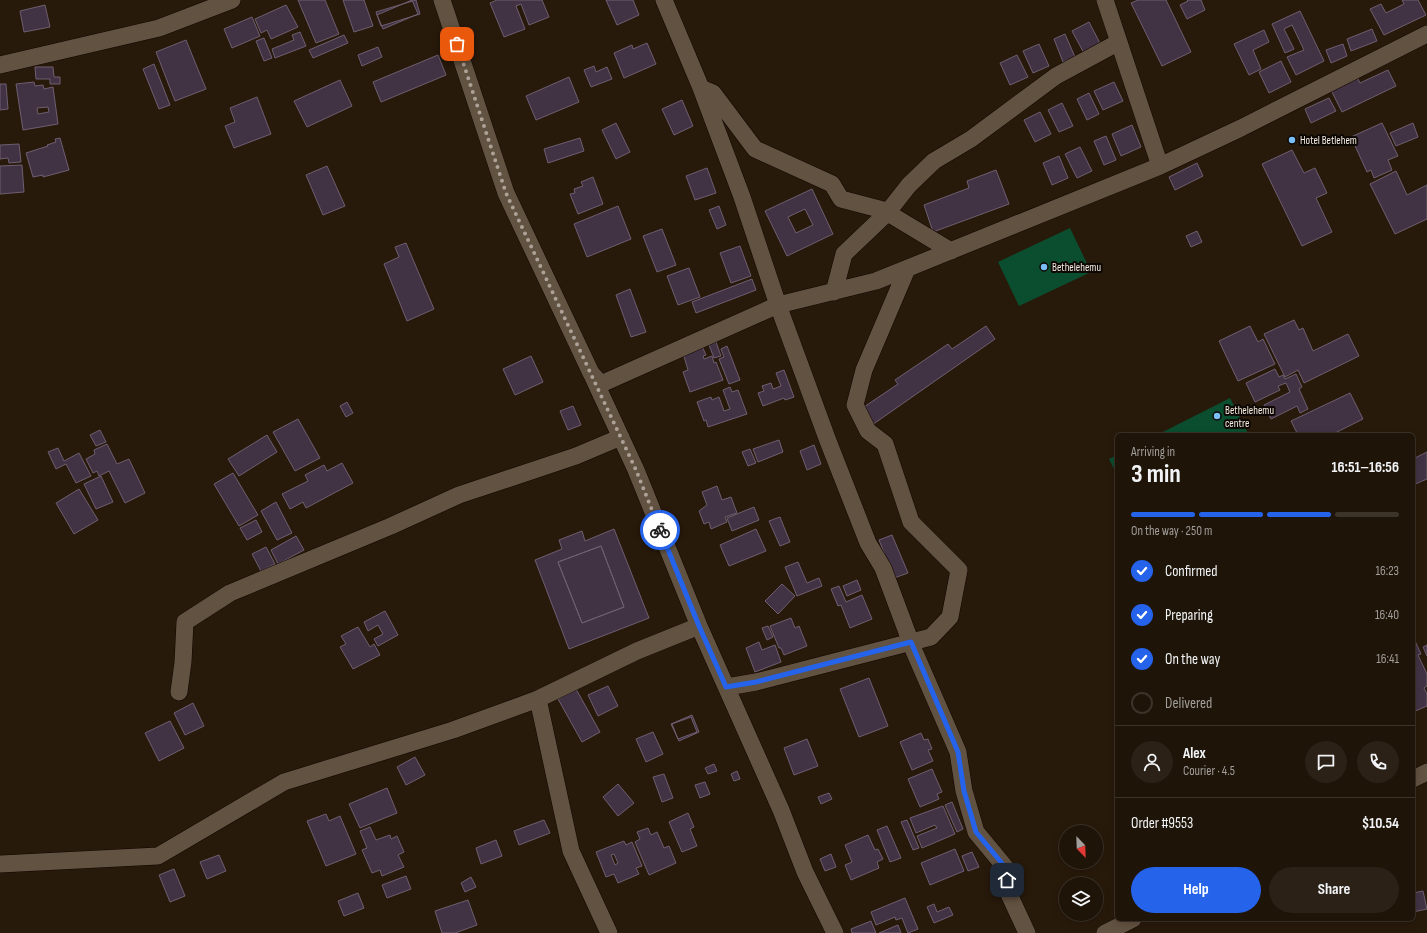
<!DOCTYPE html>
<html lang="en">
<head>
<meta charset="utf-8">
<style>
  :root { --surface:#1e1408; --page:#2b2116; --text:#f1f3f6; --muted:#a19e9c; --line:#3c3329; --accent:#2563eb }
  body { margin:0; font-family:"Sofia Sans Condensed",sans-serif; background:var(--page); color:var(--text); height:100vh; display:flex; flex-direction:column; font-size:15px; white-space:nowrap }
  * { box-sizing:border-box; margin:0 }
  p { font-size:13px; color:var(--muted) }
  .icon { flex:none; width:22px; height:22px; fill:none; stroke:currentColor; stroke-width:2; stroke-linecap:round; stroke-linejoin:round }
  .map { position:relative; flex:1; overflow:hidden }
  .panel { position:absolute; left:1115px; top:433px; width:300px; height:488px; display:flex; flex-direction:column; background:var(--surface); border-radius:6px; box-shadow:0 2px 10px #0003,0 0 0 1px var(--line) }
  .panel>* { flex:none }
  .needle { width:26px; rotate:157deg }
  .buttons { position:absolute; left:1059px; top:825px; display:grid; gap:8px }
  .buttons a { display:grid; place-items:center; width:44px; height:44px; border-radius:50%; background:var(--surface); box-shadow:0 2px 10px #0003,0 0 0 1px var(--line); font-size:20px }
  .pin { position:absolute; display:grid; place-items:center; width:34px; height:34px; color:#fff; margin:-17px; border-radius:8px; box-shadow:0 2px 6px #0006 }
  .courier { position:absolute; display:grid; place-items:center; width:40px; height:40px; margin:-20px; border:3px solid #2563eb; border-radius:50%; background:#fff; color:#222; box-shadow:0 1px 5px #0007 }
  .headline em { font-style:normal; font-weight:700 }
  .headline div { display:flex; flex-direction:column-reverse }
  .headline { display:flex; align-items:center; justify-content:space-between; height:68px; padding:0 16px }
  h1 { font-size:26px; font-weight:700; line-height:30px }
  .bar { display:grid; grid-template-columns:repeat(4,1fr); gap:6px 4px; align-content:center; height:48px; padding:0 16px }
  .bar i { height:5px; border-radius:3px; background:var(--line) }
  .bar .active { background:var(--accent) }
  .bar p { grid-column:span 4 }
  .line { display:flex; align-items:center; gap:10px; padding:0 16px; border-top:1px solid var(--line) }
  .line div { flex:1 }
  .round { display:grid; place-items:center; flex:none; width:42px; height:42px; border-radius:21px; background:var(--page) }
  ol { padding:0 16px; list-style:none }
  li { display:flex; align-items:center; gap:12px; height:44px }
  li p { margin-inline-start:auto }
  li .icon { padding:4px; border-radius:50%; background:var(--accent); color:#fff; stroke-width:4 }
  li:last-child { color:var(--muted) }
  li i { width:22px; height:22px; border:2px solid var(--line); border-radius:50% }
  .button { display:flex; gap:8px; margin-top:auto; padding:8px 16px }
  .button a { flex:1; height:46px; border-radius:24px; background:var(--accent); color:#fff; font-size:16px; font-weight:700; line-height:46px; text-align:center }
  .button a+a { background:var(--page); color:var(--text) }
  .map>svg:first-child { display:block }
  .green { fill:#0b4e2f }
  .building { fill:#423344; stroke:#6e5e70; fill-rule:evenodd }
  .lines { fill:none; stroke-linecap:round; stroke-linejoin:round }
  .street-casing { stroke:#100500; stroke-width:18 }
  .street { stroke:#625241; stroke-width:17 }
  .done { stroke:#ada297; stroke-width:4; stroke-dasharray:0 7.2 }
  .route { stroke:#2563eb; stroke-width:5 }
  .poi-dot { fill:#7abff8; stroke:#0c0703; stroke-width:1.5 }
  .labels { text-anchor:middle; stroke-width:4; stroke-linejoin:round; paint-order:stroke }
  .poi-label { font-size:11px; fill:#f5ece2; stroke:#0c0703; text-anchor:start }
</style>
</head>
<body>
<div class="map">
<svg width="1427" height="933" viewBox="0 0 1427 933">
  <rect width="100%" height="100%" fill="#281a0b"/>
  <path class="green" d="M 1070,228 L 1091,272 L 1019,306 L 998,262 Z
    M 1230,398 L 1249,435 L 1157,435 Z
    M 1117,455 L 1117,475 L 1109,459 Z"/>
  <path class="building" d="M 298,0 L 325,0 L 339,34 L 316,43 Z
    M 343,0 L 364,0 L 373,26 L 354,32 Z
    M 412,0 L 418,14 L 383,29 L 377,15 Z
    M 416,0 L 420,14 L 381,26 L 376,12 Z
    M 497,0 L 542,0 L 549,17 L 529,25 L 521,4 L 516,6 L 525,29 L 504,37 L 490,3 Z
    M 606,0 L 633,0 L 639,15 L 617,25 Z
    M 1138,0 L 1166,0 L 1191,52 L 1162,66 L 1131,3 Z
    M 1187,0 L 1201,0 L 1205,10 L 1187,19 L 1180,5 L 1188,1 Z
    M 1402,0 L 1418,0 L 1426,15 L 1384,35 L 1370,9 L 1381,4 L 1386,13 L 1404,4 Z
    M 45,5 L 50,27 L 24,32 L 20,11 Z
    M 286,5 L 298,27 L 271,39 L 267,30 L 261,33 L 255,19 Z
    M 1300,11 L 1324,61 L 1296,75 L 1287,57 L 1304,50 L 1292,25 L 1284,29 L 1294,49 L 1285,53 L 1272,24 Z
    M 252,17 L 260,36 L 232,48 L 224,29 Z
    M 1089,22 L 1102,47 L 1085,55 L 1072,31 Z
    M 1372,29 L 1377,41 L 1351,51 L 1347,39 Z
    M 1264,30 L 1269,42 L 1253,50 L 1261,69 L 1249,75 L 1234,44 Z
    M 300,32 L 306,46 L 275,58 L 272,49 L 294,40 L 292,35 Z
    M 1065,34 L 1075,57 L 1063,62 L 1054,39 Z
    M 344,35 L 348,43 L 313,58 L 309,50 Z
    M 264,38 L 272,58 L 264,61 L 256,41 Z
    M 186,40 L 206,89 L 175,101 L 156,52 Z
    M 647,43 L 656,64 L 624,78 L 614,53 L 632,45 L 633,49 Z
    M 1039,44 L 1049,66 L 1033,73 L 1023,51 Z
    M 1343,44 L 1347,56 L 1331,63 L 1326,50 Z
    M 378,47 L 382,57 L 362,66 L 358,55 Z
    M 438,55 L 446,75 L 381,102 L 373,82 Z
    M 1017,55 L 1028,77 L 1010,85 L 1000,63 Z
    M 1281,61 L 1291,82 L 1269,93 L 1259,72 Z
    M 154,64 L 170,105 L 159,109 L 143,69 Z
    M 594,66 L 596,72 L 607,67 L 612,79 L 591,87 L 584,70 Z
    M 35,67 L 53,67 L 54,77 L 60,77 L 60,84 L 50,84 L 50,79 L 36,79 Z
    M 1388,70 L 1396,86 L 1342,112 L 1331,90 L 1357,77 L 1360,83 Z
    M 569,77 L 579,102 L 536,120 L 526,96 Z
    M 340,80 L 352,106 L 307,127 L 294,101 Z
    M 34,82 L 35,86 L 43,85 L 44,89 L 53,87 L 58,124 L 23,130 L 16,84 ZM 48,107 L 49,112 L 38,114 L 37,108 Z
    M 1114,82 L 1123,101 L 1103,110 L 1094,91 Z
    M 0,84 L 6,84 L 8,109 L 0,110 Z
    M 1089,93 L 1099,114 L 1087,120 L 1077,99 Z
    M 257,97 L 271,134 L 234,148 L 225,126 L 235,122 L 230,108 Z
    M 1329,98 L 1336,111 L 1311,123 L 1305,109 Z
    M 682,100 L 693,126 L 674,135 L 662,109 Z
    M 1062,103 L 1073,126 L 1059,132 L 1048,110 Z
    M 1040,112 L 1051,134 L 1035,142 L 1024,120 Z
    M 616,123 L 630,152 L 616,159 L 602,130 Z
    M 1382,123 L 1398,156 L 1388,160 L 1392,170 L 1374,178 L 1371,170 L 1367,172 L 1351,137 Z
    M 1413,123 L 1418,137 L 1396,146 L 1390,133 Z
    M 1132,125 L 1141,147 L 1121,156 L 1112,134 Z
    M 1106,136 L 1116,160 L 1104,165 L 1094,141 Z
    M 60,138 L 69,170 L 43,177 L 43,175 L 33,177 L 26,153 L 48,146 L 47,145 L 56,142 L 55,139 Z
    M 580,138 L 584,151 L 548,163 L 544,149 Z
    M 19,144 L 21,162 L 9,163 L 8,158 L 0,159 L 0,145 Z
    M 1080,147 L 1092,171 L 1077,178 L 1065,154 Z
    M 1292,150 L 1304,173 L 1315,168 L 1327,193 L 1316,198 L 1332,232 L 1302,246 L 1262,164 Z
    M 1059,156 L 1068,178 L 1052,185 L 1043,163 Z
    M 1197,163 L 1203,176 L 1175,190 L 1169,177 Z
    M 22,165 L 24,192 L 0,194 L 0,166 Z
    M 327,166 L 345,206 L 323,215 L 306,175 Z
    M 707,168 L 716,193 L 695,200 L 686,176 Z
    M 996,170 L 1009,204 L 933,232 L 924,205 L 969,188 L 967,181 Z
    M 1396,171 L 1407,195 L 1427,185 L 1427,219 L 1395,234 L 1370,184 Z
    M 593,177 L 603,204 L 578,214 L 570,194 L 575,193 L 574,189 L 583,186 L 581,182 Z
    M 812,189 L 833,234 L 787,256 L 765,211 ZM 805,209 L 813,225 L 796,233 L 788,217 Z
    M 618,206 L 631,239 L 587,257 L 574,224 Z
    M 719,206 L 726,225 L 717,229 L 709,210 Z
    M 662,229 L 676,265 L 657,272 L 643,236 Z
    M 1197,231 L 1202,242 L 1191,247 L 1186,236 Z
    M 406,243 L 434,309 L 407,321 L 384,264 L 399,257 L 395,247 Z
    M 740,246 L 751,276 L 731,283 L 720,253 Z
    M 689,268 L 700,297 L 678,305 L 667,276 Z
    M 752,279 L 756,290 L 696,313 L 692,302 Z
    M 630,289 L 646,332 L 631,337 L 616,295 Z
    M 1294,320 L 1299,330 L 1303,328 L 1313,351 L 1348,334 L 1359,356 L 1304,383 L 1298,370 L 1285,377 L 1264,334 Z
    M 986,326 L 995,339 L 872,425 L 861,409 L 898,384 L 895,380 L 948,344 L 952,349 Z
    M 1250,326 L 1258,342 L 1263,339 L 1275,364 L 1238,381 L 1219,341 Z
    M 716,342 L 721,356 L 714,358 L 709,345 Z
    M 702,346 L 706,355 L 703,356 L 704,359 L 712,356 L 714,363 L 716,362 L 723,380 L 690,392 L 683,372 L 688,370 L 683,353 Z
    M 727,346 L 740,380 L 729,384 L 719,359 L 724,357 L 721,349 Z
    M 531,356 L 543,382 L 515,395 L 503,369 Z
    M 1275,369 L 1279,377 L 1283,375 L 1285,379 L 1296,374 L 1302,387 L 1299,389 L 1308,409 L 1300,413 L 1297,406 L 1271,419 L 1264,405 L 1290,392 L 1286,383 L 1278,386 L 1280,390 L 1255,402 L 1246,383 Z
    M 784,370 L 794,397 L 785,400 L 784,398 L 763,406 L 758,393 L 764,391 L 762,386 L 771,383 L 773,389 L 781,386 L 776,373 Z
    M 730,387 L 732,392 L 738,390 L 747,414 L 708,427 L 706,420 L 704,421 L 697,402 L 711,397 L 712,400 L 719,397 L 724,411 L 730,409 L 723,390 Z
    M 1350,393 L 1363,419 L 1331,435 L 1298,435 L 1291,421 Z
    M 347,402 L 353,413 L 346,417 L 340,406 Z
    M 573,406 L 581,425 L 568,430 L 560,411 Z
    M 298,419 L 320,458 L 295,471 L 273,432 Z
    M 100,430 L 106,442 L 96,446 L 90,435 Z
    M 267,435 L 277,452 L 239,476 L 228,459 Z
    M 779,440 L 783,452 L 758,462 L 753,449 Z
    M 107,444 L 117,464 L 129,459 L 145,493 L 125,503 L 109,471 L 99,476 L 97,471 L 93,473 L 86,459 L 95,454 L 94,450 Z
    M 814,445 L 821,464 L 807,470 L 800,451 Z
    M 58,448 L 64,461 L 79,453 L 91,476 L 76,483 L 66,464 L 56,469 L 48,452 Z
    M 750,449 L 756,463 L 748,466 L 742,452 Z
    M 1427,452 L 1427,479 L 1413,485 L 1413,459 Z
    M 342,463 L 353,483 L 306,508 L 303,502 L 290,509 L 282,494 L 308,481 L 305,475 L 324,465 L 327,471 Z
    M 233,473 L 258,515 L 239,526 L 214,484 Z
    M 101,476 L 113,502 L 96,509 L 84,484 Z
    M 717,486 L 722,500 L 731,497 L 737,513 L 725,517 L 727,522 L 711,529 L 709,522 L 704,524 L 699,511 L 707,505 L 702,492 Z
    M 79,489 L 98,520 L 74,534 L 56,503 Z
    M 276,502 L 292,533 L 277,540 L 261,511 Z
    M 754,507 L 759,520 L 732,531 L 727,518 Z
    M 780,517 L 790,542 L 780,546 L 769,521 Z
    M 256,520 L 262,532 L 247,540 L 240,528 Z
    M 614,529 L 649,618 L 569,649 L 535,560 L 562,549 L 559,540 L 582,531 L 585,541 ZM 601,546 L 624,607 L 582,623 L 558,562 Z
    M 756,529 L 766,551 L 729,566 L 720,545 Z
    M 892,535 L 908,573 L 894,578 L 879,540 Z
    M 296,536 L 304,550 L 278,564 L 271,550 Z
    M 601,546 L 624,607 L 582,623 L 558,562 Z
    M 266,547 L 275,564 L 261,571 L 252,554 Z
    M 798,562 L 807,583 L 819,578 L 822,586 L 797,596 L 785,567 Z
    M 857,580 L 861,590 L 847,596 L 843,586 Z
    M 782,584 L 795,596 L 778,614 L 765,601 Z
    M 839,586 L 846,602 L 862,595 L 872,619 L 850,628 L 841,605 L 838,606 L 831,589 Z
    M 385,611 L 398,635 L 378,646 L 374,639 L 383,634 L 378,625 L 368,631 L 364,622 Z
    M 791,618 L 795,628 L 799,626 L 807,646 L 784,655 L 781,648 L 779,648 L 770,626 Z
    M 768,626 L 773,637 L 767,640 L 762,628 Z
    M 358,627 L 370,647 L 374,644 L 380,655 L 353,669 L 340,647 L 346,644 L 341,636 Z
    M 1415,641 L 1421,654 L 1418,655 L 1427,674 L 1427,686 L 1424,688 L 1427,694 L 1427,706 L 1413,712 L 1413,642 Z
    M 759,642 L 762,650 L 775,645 L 781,662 L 755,672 L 746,648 Z
    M 1427,645 L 1427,656 L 1423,647 Z
    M 869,678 L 888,726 L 859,737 L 840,689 Z
    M 608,686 L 618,706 L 598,716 L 588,695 Z
    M 576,689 L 600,732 L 582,742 L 558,699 Z
    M 193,703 L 204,726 L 185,735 L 174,713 Z
    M 692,715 L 699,732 L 679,741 L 671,724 Z
    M 691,717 L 697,732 L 678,739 L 672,724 Z
    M 170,721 L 184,748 L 159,761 L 145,733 Z
    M 653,732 L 663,754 L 646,762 L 636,739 Z
    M 921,733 L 924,740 L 928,739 L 932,749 L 928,750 L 933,761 L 912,770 L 900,742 Z
    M 807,739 L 818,766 L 794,775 L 784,748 Z
    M 415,757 L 425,775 L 406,785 L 397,767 Z
    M 714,764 L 717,771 L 708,774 L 705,768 Z
    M 932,769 L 942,792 L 937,794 L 939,799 L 920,807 L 908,779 Z
    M 737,771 L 740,779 L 734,781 L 731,774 Z
    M 664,774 L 673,798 L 662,802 L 653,777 Z
    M 705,782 L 710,794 L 700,798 L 695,785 Z
    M 618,784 L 634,803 L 618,816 L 603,797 Z
    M 387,788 L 397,813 L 360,828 L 349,804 Z
    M 829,793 L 832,799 L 821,804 L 818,797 Z
    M 952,802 L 963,829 L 957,832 L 945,805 Z
    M 943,806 L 955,834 L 922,848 L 917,836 L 937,828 L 935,825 L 916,833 L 910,818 Z
    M 688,813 L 694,827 L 690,829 L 697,846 L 682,852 L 669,822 Z
    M 326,814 L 329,821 L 340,816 L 356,854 L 326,866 L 307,821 Z
    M 544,820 L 550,833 L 519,845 L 514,831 Z
    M 907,820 L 919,848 L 913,850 L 901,822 Z
    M 887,826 L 901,858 L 890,862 L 877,830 Z
    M 370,827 L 376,840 L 390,835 L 391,839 L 397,836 L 404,852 L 398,855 L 404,867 L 382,876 L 380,870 L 372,873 L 362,850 L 367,848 L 360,831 Z
    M 648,828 L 651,835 L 657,832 L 664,848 L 669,846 L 676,863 L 649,875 L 635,842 L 640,839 L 637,832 Z
    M 868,835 L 875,850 L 878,849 L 883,859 L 877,862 L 879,868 L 851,880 L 845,865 L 852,862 L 845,845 Z
    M 496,840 L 502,856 L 481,864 L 476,848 Z
    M 624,841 L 626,845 L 632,842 L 642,866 L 636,868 L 639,874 L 618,883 L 614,874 L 606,877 L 596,852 ZM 614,854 L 618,863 L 615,865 L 611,855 Z
    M 955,849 L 964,871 L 930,885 L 921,863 Z
    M 972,852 L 979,867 L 968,871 L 962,856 Z
    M 831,854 L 836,867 L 825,871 L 820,859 Z
    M 219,855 L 226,871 L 207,879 L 200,862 Z
    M 174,869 L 185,896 L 170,902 L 159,875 Z
    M 406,876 L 411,889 L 387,898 L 382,885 Z
    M 471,877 L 476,887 L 465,892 L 461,883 Z
    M 1423,891 L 1427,909 L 1413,912 L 1413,893 Z
    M 358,893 L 364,908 L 344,916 L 338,901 Z
    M 905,898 L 918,929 L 908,933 L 902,918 L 896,920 L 895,917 L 876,925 L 871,912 Z
    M 468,900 L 477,925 L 455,933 L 442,933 L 435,911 Z
    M 934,904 L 937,912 L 949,907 L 953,915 L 934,923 L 927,907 Z
    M 871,921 L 876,933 L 852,933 L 851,929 Z
    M 898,925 L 901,933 L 879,933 Z"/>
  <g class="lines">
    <defs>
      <path id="street" d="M 442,0 L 506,193 L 591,373 L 601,384 L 778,305 L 876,281 L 1160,166 L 1241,128 L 1427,34
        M 664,0 L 701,88 L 742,197 L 778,305 L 828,441 L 868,543 L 883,568 L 914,651 L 958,752 L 964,791 L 976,832 L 1005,867 L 1008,892 L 1027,933
        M 1105,0 L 1160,166
        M 0,65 L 159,28 L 232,0
        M 701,88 L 713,93 L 755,149 L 832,184 L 841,199 L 883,210 L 951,251
        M 834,292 L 844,254 L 887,213 L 909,185 L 934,161 L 971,139 L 1056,76 L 1119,42
        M 592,375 L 636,470 L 699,626 L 637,651 L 538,699 L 571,851 L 609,933
        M 699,626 L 781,810 L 805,872 L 835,933
        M 727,687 L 756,682 L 931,637 L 950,617 L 959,570 L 911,522 L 885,444 L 868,431 L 855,405 L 864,370 L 907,269
        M 179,692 L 183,662 L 185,622 L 230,593 L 391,526 L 459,495 L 576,456 L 621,437
        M 1413,779 L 1427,772
        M 0,864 L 158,856 L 284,782 L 453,730 L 538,699
        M 1105,933 L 1133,919"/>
    </defs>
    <use href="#street" class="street-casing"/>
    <use href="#street" class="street"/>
  </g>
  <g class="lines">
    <path class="done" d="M 457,44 L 506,193 L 636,470 L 660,530"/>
    <path class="route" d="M 660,530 L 699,626 L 726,687 L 756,682 L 911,642 L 958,752 L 964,791 L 976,832 L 1005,867 L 1007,880"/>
  </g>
  <g class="poi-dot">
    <circle cx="1292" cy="140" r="4"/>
    <circle cx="1044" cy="267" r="4"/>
    <circle cx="1217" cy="416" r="4"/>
  </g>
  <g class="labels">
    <g class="poi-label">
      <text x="1300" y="144">Hotel Betlehem</text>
      <text x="1052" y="271">Bethelehemu</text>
      <text x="1225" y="414">Bethelehemu<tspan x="1225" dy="13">centre</tspan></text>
    </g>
  </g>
</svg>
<div class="buttons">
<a><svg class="needle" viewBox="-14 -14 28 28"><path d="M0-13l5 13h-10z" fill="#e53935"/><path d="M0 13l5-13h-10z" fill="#a19e9c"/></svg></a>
<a><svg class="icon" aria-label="layers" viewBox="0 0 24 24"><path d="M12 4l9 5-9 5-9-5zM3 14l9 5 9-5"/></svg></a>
</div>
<div class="pin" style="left:457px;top:44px;background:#ea580c"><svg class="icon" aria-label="bag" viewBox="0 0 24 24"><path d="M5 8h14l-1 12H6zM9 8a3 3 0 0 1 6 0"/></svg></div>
<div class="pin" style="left:1007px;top:880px;background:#1f2937"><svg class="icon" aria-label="home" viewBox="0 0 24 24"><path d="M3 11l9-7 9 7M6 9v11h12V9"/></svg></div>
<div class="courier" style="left:660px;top:530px"><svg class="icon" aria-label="bike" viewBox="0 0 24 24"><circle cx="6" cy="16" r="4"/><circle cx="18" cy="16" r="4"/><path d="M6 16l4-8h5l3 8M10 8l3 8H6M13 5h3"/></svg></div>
<section class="panel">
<div class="headline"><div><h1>3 min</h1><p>Arriving in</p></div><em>16:51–16:56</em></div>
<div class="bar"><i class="active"></i><i class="active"></i><i class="active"></i><i></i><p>On the way · 250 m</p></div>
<ol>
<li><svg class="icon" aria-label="check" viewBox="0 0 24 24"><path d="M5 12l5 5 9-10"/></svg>Confirmed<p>16:23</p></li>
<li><svg class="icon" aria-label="check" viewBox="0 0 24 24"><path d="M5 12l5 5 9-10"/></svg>Preparing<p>16:40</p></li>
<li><svg class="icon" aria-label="check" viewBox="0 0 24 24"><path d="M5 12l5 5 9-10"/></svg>On the way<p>16:41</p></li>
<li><i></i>Delivered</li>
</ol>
<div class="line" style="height:72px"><a class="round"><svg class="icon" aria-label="person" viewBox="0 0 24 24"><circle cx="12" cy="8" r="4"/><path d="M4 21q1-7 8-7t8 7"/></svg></a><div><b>Alex</b><p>Courier · 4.5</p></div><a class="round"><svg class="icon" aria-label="chat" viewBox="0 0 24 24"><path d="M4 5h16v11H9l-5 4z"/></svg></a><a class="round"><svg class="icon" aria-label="phone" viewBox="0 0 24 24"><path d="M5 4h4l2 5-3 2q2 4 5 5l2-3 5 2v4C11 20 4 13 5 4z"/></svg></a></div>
<div class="line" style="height:52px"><div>Order #9553</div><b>$10.54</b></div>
<div class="button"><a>Help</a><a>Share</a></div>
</section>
</div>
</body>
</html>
